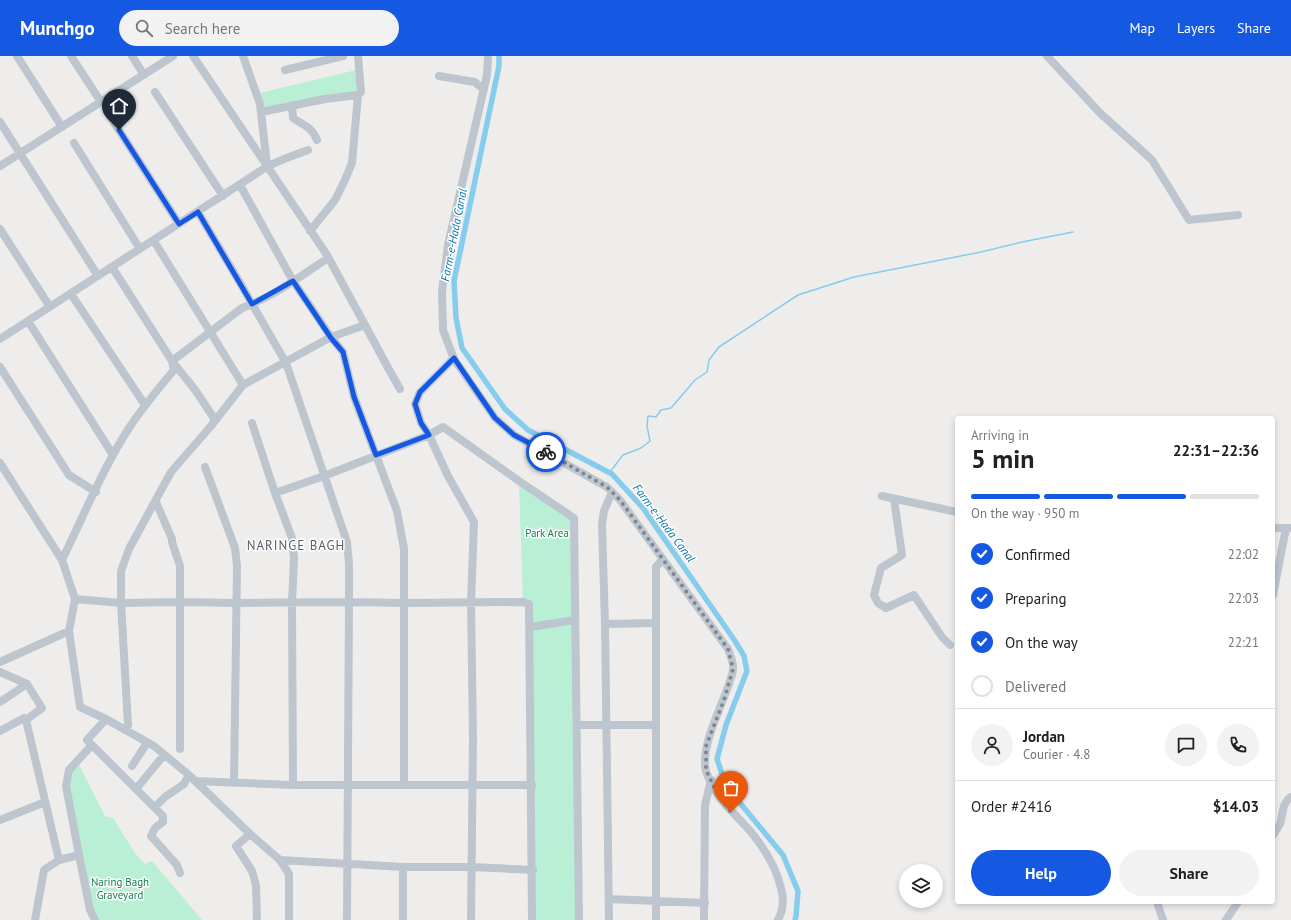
<!DOCTYPE html>
<html lang="en">
<head>
<meta charset="utf-8">
<style>
  :root { --surface:#fff; --page:#f2f2f2; --text:#222; --muted:#767676; --line:#e0e0e0; --accent:#1558e1 }
  body { margin:0; font-family:"PT Sans",sans-serif; background:var(--page); color:var(--text); height:100vh; display:flex; flex-direction:column; font-size:15px; white-space:nowrap }
  * { box-sizing:border-box; margin:0 }
  p { font-size:13px; color:var(--muted) }
  .icon { flex:none; width:22px; height:22px; fill:none; stroke:currentColor; stroke-width:2; stroke-linecap:round; stroke-linejoin:round }
  .map { position:relative; flex:1; overflow:hidden }
  .drawer { position:absolute; left:955px; top:360px; width:320px; height:488px; display:flex; flex-direction:column; background:var(--surface); border-radius:4px; box-shadow:0 2px 6px #0003 }
  .drawer>* { flex:none }
  .buttons { position:absolute; left:899px; top:808px; display:grid; gap:8px }
  .buttons a { display:grid; place-items:center; width:44px; height:44px; border-radius:50%; background:var(--surface); box-shadow:0 2px 6px #0003; font-size:20px }
  .pin { position:absolute; display:grid; place-items:center; width:34px; height:34px; color:#fff; margin:-41px -17px; border-radius:50% 50% 50% 0; rotate:-45deg; box-shadow:0 0 4px #0007 }
  .pin .icon { rotate:45deg }
  .courier { position:absolute; display:grid; place-items:center; width:40px; height:40px; margin:-20px; border:3px solid #1558e1; border-radius:50%; background:#fff; color:#222; box-shadow:0 1px 5px #0007 }
  .summary em { font-style:normal; font-weight:600 }
  .summary div { display:flex; flex-direction:column-reverse }
  .summary { display:flex; align-items:center; justify-content:space-between; height:68px; padding:0 16px }
  h1 { font-size:26px; font-weight:600; line-height:30px }
  .bar { display:grid; grid-template-columns:repeat(4,1fr); gap:6px 4px; align-content:center; height:48px; padding:0 16px }
  .bar i { height:5px; border-radius:3px; background:var(--line) }
  .bar .active { background:var(--accent) }
  .bar p { grid-column:span 4 }
  .line { display:flex; align-items:center; gap:10px; padding:0 16px; border-top:1px solid var(--line) }
  .line div { flex:1 }
  .round { display:grid; place-items:center; flex:none; width:42px; height:42px; border-radius:21px; background:var(--page) }
  ol { padding:0 16px; list-style:none }
  li { display:flex; align-items:center; gap:12px; height:44px }
  li p { margin-inline-start:auto }
  li .icon { padding:4px; border-radius:50%; background:var(--accent); color:#fff; stroke-width:4 }
  li:last-child { color:var(--muted) }
  li i { width:22px; height:22px; border:2px solid var(--line); border-radius:50% }
  .action { display:flex; gap:8px; margin-top:auto; padding:8px 16px }
  .action a { flex:1; height:46px; border-radius:24px; background:var(--accent); color:#fff; font-size:16px; font-weight:600; line-height:46px; text-align:center }
  .action a+a { background:var(--page); color:var(--text) }
  header { display:flex; align-items:center; gap:24px; box-sizing:border-box; height:56px; padding:0 20px; background:var(--accent); color:#fff }
  header strong { font-size:19px }
  nav { display:flex; gap:22px; margin-inline-start:auto; font-size:14px }
  .search { width:280px; height:36px; background:var(--page); display:flex; align-items:center; gap:10px; box-sizing:border-box; padding:0 14px; border-radius:22px; color:var(--muted); font-size:15px }
  .map>svg:first-child { display:block }
  .green { fill:#b9efd4 }
  .lines { fill:none; stroke-linecap:round; stroke-linejoin:round }
  .stream { stroke:#85cced; stroke-width:1.5 }
  .canal { stroke:#85cced; stroke-width:5.5 }
  .minor { stroke:#bdc5cf; stroke-width:8 }
  .done { stroke:#80868d; stroke-width:4; stroke-dasharray:0 7.2 }
  .route { stroke:#1558e1; stroke-width:5 }
  .labels { text-anchor:middle; stroke-width:3; stroke-linejoin:round; paint-order:stroke }
  .park-label { font-size:11px; fill:#157c54; stroke:#fff }
  .water-label { font-size:12px; font-style:italic; fill:#0976a9; stroke:#fff }
  .quarter-label { font-size:13px; letter-spacing:1px; fill:#595c62; stroke:#fff }
</style>
</head>
<body>
<header>
<strong>Munchgo</strong>
<div class="search"><svg class="icon" aria-label="search" viewBox="0 0 24 24"><circle cx="10" cy="10" r="6"/><path d="M15 15l6 6"/></svg>Search here</div>
<nav><a>Map</a><a>Layers</a><a>Share</a></nav>
</header>
<div class="map">
<svg width="1291" height="864" viewBox="0 0 1291 864">
  <rect width="100%" height="100%" fill="#efedec"/>
  <path class="green" d="M 356,14 L 357,38 L 264,51 L 260,37 Z
    M 519,425 L 574,462 L 579,864 L 532,864 L 529,548 L 523,546 Z
    M 79,709 L 105,760 L 113,762 L 135,797 L 145,808 L 152,805 L 202,864 L 97,864 L 93,855 L 70,732 L 70,720 L 75,710 Z"/>
  <g class="lines">
    <path class="stream" d="M 610,416 L 623,399 L 641,392 L 650,385 L 647,370 L 648,360 L 656,361 L 661,354 L 671,352 L 695,324 L 707,316 L 709,304 L 719,291 L 798,239 L 854,221 L 981,196 L 1022,186 L 1073,176"/>
    <path class="canal" d="M 499,0 L 499,10 L 454,225 L 456,262 L 462,292 L 505,353 L 528,374 L 612,418 L 643,452 L 735,585 L 744,600 L 747,615 L 726,669 L 717,703 L 726,730 L 783,799 L 798,835 L 796,860 L 795,864"/>
    <path class="minor" d="M 17,0 L 62,71
      M 71,0 L 101,46
      M 132,0 L 144,19
      M 193,0 L 327,199 L 365,269
      M 243,0 L 260,48 L 267,109
      M 488,0 L 487,19 L 448,189 L 442,236 L 443,274 L 454,303 L 495,362 L 514,379 L 607,431 L 620,444 L 728,593 C 730,599 734,607 733,613 C 733,618 730,623 729,628 C 721,652 700,691 706,715 C 714,740 734,757 751,776 C 765,793 776,811 781,832 C 784,843 784,853 778,864
      M 1047,0 L 1100,57 L 1152,104 L 1189,164 L 1238,159
      M 285,14 L 343,0
      M 439,20 L 475,26 L 479,30 L 484,31
      M 155,36 L 223,140
      M 292,49 L 293,62 C 303,69 312,71 317,84
      M 261,56 L 325,43 L 358,39
      M 110,60 L 179,168
      M 0,66 L 98,220
      M 74,87 L 140,193
      M 0,110 L 173,0
      M 240,129 L 293,225 L 331,281 L 343,296 L 354,341 L 397,455 L 404,493 L 404,728
      M 198,156 L 239,225 L 286,307 L 347,486 L 349,508 L 349,546 L 347,864
      M 0,173 L 50,251
      M 310,175 L 335,144 L 344,126 L 352,107 L 358,39 L 361,36 L 358,0
      M 154,185 L 243,329
      M 112,211 L 172,305 L 196,335 L 215,364
      M 71,238 L 145,349
      M 28,265 L 113,399
      M 0,283 L 265,112 C 279,104 293,100 308,94
      M 454,302 L 420,336 L 415,348 L 421,367 L 429,379 L 448,420 L 474,466 L 471,546 L 473,682 L 471,864
      M 0,311 L 69,419 L 96,436
      M 252,367 L 275,437 L 292,482 L 294,502 L 292,546 L 293,729
      M 0,407 L 62,504 L 75,543 L 121,547 L 180,546 L 236,547 L 349,546 L 404,547 L 523,546 L 529,548 L 532,864
      M 205,411 L 235,492 L 237,510 L 234,727
      M 275,437 L 324,420 L 429,379 L 443,371 L 519,425 L 574,462 L 579,864
      M 882,440 L 957,456
      M 894,443 L 902,499 L 881,512 L 874,539 L 878,547 L 886,552 L 914,539 L 942,581 L 950,589
      M 156,446 L 172,483 L 172,486 L 180,510 L 180,693
      M 1273,472 L 1290,472
      M 62,504 C 83,461 103,412 129,372 C 142,352 158,333 174,314 L 172,305 L 242,252 C 273,241 301,220 328,202
      M 1273,539 L 1286,472
      M 75,543 L 69,575 L 80,651 L 106,663 L 154,690 L 189,719 L 250,778 L 280,804 L 289,818 L 289,864
      M 605,568 L 656,567
      M 530,571 L 575,564
      M 0,606 L 69,575
      M 0,616 L 27,628 L 42,652 L 26,664 L 59,804 L 79,799 L 90,854 L 95,864
      M 0,646 L 27,628
      M 106,663 L 87,684 L 163,760 L 163,766 L 155,772 L 151,780 L 177,809 L 180,817
      M 577,669 L 656,669
      M 125,674 L 128,669 L 127,651 L 121,547 L 121,515 L 129,493 L 171,416 L 211,370 L 243,329 L 331,281 L 365,269 L 387,310 L 400,333
      M 0,675 L 24,662 L 26,664
      M 132,710 L 147,687
      M 195,725 L 293,729 L 532,729
      M 136,733 L 164,699
      M 155,751 L 165,741 L 184,728 L 189,719
      M 0,764 L 45,746
      M 250,778 L 236,790 L 252,815 L 256,829 L 257,864
      M 1273,779 C 1275,776 1278,772 1280,768 C 1283,759 1282,746 1291,741
      M 79,799 L 66,730 L 69,714 L 91,690
      M 280,804 L 403,811 L 472,811 L 533,814
      M 609,843 L 705,847
      M 1157,846 L 1163,864
      M 35,864 L 44,814 L 59,804
      M 403,864 L 403,811
      M 609,864 L 605,568 L 602,468 L 604,455 L 612,436
      M 656,864 L 656,511 L 663,503
      M 704,864 L 705,749 L 711,724
      M 1226,864 L 1238,846"/>
  </g>
  <g class="lines">
    <path class="done" d="M 546,396 L 607,431 L 620,444 L 728,593 L 733,613 L 724,644 L 706,690 L 706,714 L 714,731 L 731,756"/>
    <path class="route" d="M 119,74 L 179,168 L 198,156 L 252,248 L 293,225 L 331,282 L 343,296 L 354,341 L 376,399 L 429,379 L 421,367 L 415,348 L 420,336 L 454,302 L 495,362 L 514,379 L 546,396"/>
  </g>
  <g class="labels">
    <g class="park-label">
      <text x="547" y="481">Park Area</text>
      <text x="120" y="830">Naring Bagh<tspan x="120" dy="13">Graveyard</tspan></text>
    </g>
    <g class="water-label">
      <text transform="translate(454 179) rotate(-79)" y="4">Farm-e-Hada Canal</text>
      <text transform="translate(664 467) rotate(53)" y="4">Farm-e-Hada Canal</text>
    </g>
    <g class="quarter-label">
      <text x="296" y="494">NARINGE BAGH</text>
    </g>
  </g>
</svg>
<div class="buttons">
<a><svg class="icon" aria-label="layers" viewBox="0 0 24 24"><path d="M12 4l9 5-9 5-9-5zM3 14l9 5 9-5"/></svg></a>
</div>
<div class="pin" style="left:731px;top:756px;background:#ea580c"><svg class="icon" aria-label="bag" viewBox="0 0 24 24"><path d="M5 8h14l-1 12H6zM9 8a3 3 0 0 1 6 0"/></svg></div>
<div class="pin" style="left:119px;top:74px;background:#1f2937"><svg class="icon" aria-label="home" viewBox="0 0 24 24"><path d="M3 11l9-7 9 7M6 9v11h12V9"/></svg></div>
<div class="courier" style="left:546px;top:396px"><svg class="icon" aria-label="bike" viewBox="0 0 24 24"><circle cx="6" cy="16" r="4"/><circle cx="18" cy="16" r="4"/><path d="M6 16l4-8h5l3 8M10 8l3 8H6M13 5h3"/></svg></div>
<section class="drawer">
<div class="summary"><div><h1>5 min</h1><p>Arriving in</p></div><em>22:31–22:36</em></div>
<div class="bar"><i class="active"></i><i class="active"></i><i class="active"></i><i></i><p>On the way · 950 m</p></div>
<ol>
<li><svg class="icon" aria-label="check" viewBox="0 0 24 24"><path d="M5 12l5 5 9-10"/></svg>Confirmed<p>22:02</p></li>
<li><svg class="icon" aria-label="check" viewBox="0 0 24 24"><path d="M5 12l5 5 9-10"/></svg>Preparing<p>22:03</p></li>
<li><svg class="icon" aria-label="check" viewBox="0 0 24 24"><path d="M5 12l5 5 9-10"/></svg>On the way<p>22:21</p></li>
<li><i></i>Delivered</li>
</ol>
<div class="line" style="height:72px"><a class="round"><svg class="icon" aria-label="person" viewBox="0 0 24 24"><circle cx="12" cy="8" r="4"/><path d="M4 21q1-7 8-7t8 7"/></svg></a><div><b>Jordan</b><p>Courier · 4.8</p></div><a class="round"><svg class="icon" aria-label="chat" viewBox="0 0 24 24"><path d="M4 5h16v11H9l-5 4z"/></svg></a><a class="round"><svg class="icon" aria-label="phone" viewBox="0 0 24 24"><path d="M5 4h4l2 5-3 2q2 4 5 5l2-3 5 2v4C11 20 4 13 5 4z"/></svg></a></div>
<div class="line" style="height:52px"><div>Order #2416</div><b>$14.03</b></div>
<div class="action"><a>Help</a><a>Share</a></div>
</section>
</div>
</body>
</html>
